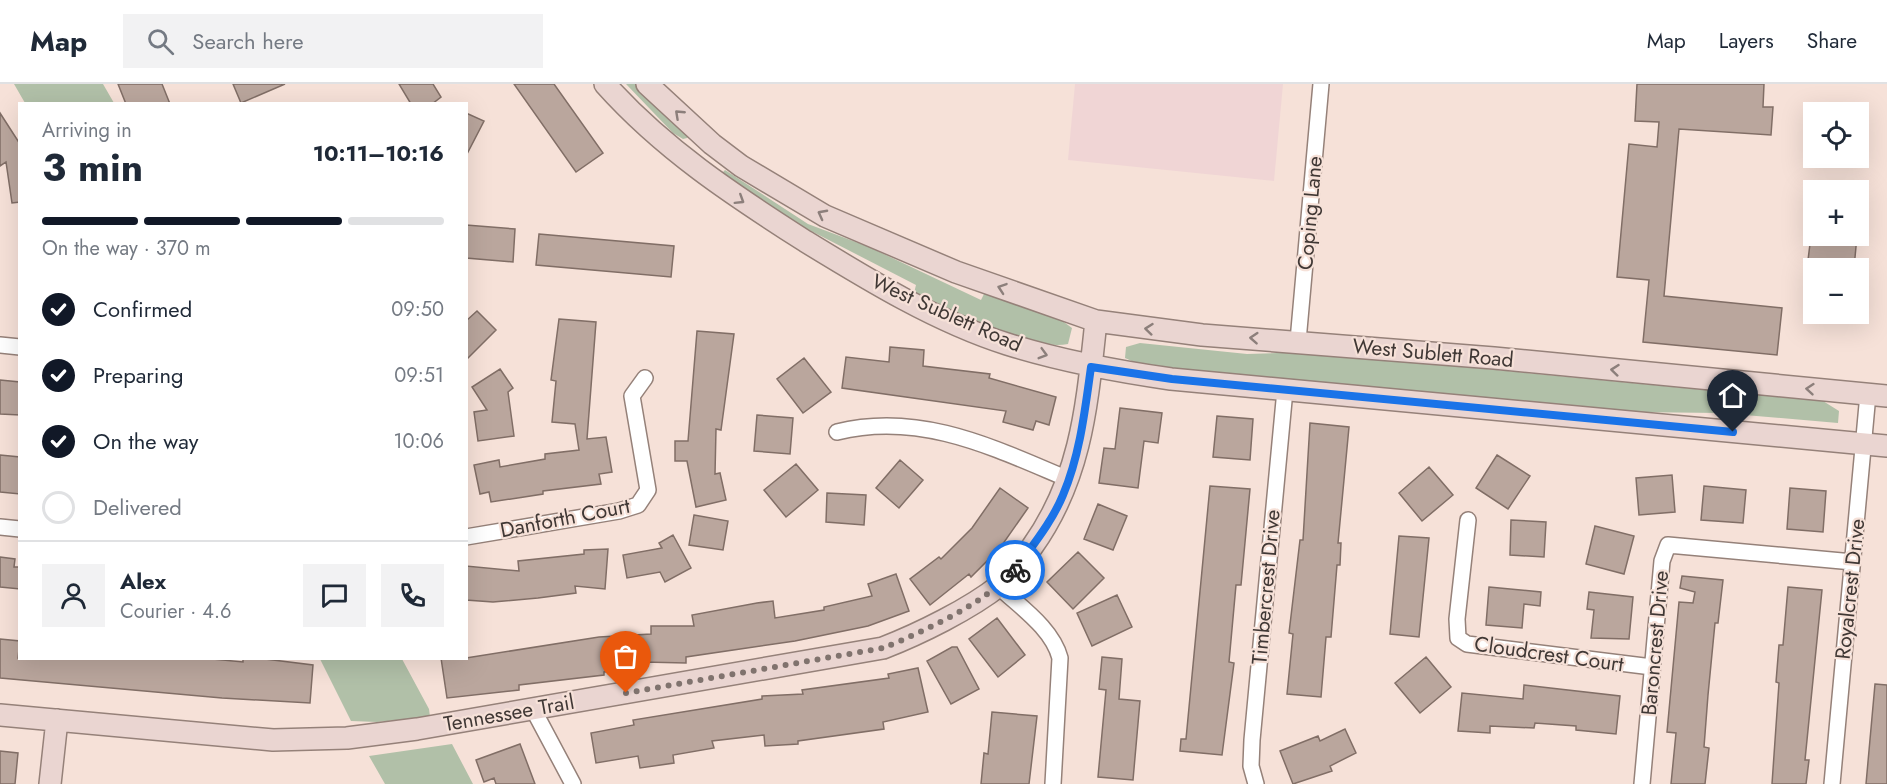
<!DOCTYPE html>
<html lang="en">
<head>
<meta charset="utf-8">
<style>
  :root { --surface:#fff; --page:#f2f2f3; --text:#1f2937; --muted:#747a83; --line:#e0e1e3; --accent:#111827 }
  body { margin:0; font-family:Jost,sans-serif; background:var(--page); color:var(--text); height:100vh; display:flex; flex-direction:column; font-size:22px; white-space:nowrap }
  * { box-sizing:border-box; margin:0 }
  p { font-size:20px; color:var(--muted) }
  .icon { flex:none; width:33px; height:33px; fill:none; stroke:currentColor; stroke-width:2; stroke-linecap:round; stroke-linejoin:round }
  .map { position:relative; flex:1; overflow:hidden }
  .sheet { position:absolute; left:18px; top:18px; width:450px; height:558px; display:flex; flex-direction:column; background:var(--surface); border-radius:0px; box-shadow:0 6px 24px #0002 }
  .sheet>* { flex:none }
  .buttons { position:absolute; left:1803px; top:18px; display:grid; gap:12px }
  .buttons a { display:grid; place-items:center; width:66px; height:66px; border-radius:0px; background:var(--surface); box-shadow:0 6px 24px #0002; font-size:30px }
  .pin { position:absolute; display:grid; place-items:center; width:51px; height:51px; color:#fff; margin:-62px -26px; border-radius:50% 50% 50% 0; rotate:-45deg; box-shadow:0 0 6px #0007 }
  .pin .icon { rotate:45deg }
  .courier { position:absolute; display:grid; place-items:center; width:60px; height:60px; margin:-30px; border:4px solid #1a73e8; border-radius:50%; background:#fff; color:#222; box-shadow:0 2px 8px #0007 }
  .head em { font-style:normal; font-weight:700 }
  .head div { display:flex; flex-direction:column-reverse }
  .head { display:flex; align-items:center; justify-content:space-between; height:102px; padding:0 24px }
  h1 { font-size:39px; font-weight:700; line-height:45px }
  .bar { display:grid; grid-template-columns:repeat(4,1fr); gap:9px 6px; align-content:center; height:72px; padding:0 24px }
  .bar i { height:8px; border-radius:4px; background:var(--line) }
  .bar .current { background:var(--accent) }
  .bar p { grid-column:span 4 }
  .line { display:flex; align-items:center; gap:15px; padding:0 24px; border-top:2px solid var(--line) }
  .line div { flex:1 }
  .round { display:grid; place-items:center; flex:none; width:63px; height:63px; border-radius:0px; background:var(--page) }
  ol { padding:0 24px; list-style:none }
  li { display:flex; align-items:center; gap:18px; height:66px }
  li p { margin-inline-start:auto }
  li .icon { padding:6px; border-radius:50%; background:var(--accent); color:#fff; stroke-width:4 }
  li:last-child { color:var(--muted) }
  li i { width:33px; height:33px; border:3px solid var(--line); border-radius:50% }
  header { display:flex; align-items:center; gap:36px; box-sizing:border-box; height:84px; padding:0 30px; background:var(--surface); border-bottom:2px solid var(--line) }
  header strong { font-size:28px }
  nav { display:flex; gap:33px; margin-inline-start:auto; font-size:21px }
  .search { width:420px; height:54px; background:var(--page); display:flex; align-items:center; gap:15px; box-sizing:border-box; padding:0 21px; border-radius:0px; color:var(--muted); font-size:22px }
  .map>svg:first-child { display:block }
  .industrial { fill:#f0d5d5 }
  .green { fill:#b1c0a8 }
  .building { fill:#baa69d; stroke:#816e66; stroke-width:1.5 }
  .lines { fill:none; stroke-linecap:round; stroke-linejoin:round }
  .street-casing { stroke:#958179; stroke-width:18 }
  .secondary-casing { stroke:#958179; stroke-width:24 }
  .street { stroke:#fff; stroke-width:15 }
  .secondary { stroke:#ead5d1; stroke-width:21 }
  .oneway { stroke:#8c7f7b }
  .done { stroke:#80736e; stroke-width:6; stroke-dasharray:0 10.8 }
  .route { stroke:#1a73e8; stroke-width:8 }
  .labels { text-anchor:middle; stroke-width:4.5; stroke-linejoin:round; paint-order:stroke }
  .street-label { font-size:21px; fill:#403835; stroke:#f6e1d8 }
</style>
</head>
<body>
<header>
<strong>Map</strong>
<div class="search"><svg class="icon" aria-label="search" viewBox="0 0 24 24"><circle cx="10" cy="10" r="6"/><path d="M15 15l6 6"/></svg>Search here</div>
<nav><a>Map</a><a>Layers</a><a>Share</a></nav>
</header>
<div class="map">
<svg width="1887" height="700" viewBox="0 0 1887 700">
  <rect width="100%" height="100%" fill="#f6e1d8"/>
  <path class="industrial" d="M 1075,0 L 1283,0 L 1274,97 L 1068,76 Z"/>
  <path class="green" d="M 14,0 L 103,0 L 114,19 L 25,19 Z
    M 626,0 L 643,0 L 689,52 L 687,54 L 683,55 L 673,49 Z
    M 725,86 L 808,140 L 869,163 L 981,216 L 985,208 L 1057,233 L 1072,244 L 1068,260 C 1030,268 950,227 914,209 L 916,201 L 784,133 L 722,89 Z
    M 1140,259 L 1247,270 L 1306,268 L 1348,272 L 1823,317 L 1839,327 L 1838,339 L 1721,329 L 1629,328 L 1143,282 L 1125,274 L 1126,263 Z
    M 320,575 L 402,575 L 429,625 L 430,633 L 377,638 L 351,637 Z
    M 452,660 L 473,700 L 385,700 L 369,672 Z"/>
  <path class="building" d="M 118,0 L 162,0 L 170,20 L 126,20 Z
    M 233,0 L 285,0 L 241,19 Z
    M 399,0 L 433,0 L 441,13 L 432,20 L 411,20 Z
    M 514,0 L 554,0 L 603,69 L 576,88 Z
    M 1637,0 L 1764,0 L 1763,23 L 1773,23 L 1771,51 L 1679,45 L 1664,212 L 1782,224 L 1777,271 L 1643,258 L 1649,196 L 1617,193 L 1629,60 L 1657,63 L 1659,38 L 1635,37 Z
    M 0,29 L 20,60 L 20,118 L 12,119 L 6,78 L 0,82 Z
    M 466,29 L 484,37 L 466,72 Z
    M 466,141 L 515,145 L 513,178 L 466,174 Z
    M 539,150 L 674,162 L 671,193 L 536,181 Z
    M 1811,152 L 1857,152 L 1854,184 L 1807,184 Z
    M 477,227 L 496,246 L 466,276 L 466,237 Z
    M 559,235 L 596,238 L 587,355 L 606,353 L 612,388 L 599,390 L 601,400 L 543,407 L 543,410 L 491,418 L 489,408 L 480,410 L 474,381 L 499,376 L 500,383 L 545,375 L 545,370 L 579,366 L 575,340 L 552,338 L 556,297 L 551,296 Z
    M 697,247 L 734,250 L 721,346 L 716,345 L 715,390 L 720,389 L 726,416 L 696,423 L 687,377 L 675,377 L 675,357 L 688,357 Z
    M 890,263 L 924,266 L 923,282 L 990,290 L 989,294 L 1056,313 L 1049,341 L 1036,337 L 1033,346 L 1003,338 L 1006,327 L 842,304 L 846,273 L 889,278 Z
    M 804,274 L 831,308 L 803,329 L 777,295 Z
    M 500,285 L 513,304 L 508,308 L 514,352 L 478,357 L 474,328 L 487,326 L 472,303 Z
    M 0,296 L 20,298 L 20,331 L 0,330 Z
    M 1120,324 L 1162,329 L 1158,359 L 1144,357 L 1138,404 L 1099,399 L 1104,364 L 1115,365 Z
    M 757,331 L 793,334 L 790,370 L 754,367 Z
    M 1217,332 L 1253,335 L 1250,376 L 1213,373 Z
    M 1310,339 L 1349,343 L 1338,459 L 1341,459 L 1340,481 L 1337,481 L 1331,553 L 1326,553 L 1321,613 L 1287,610 L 1293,550 L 1289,549 L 1300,456 L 1303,456 Z
    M 0,371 L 20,373 L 20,410 L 0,408 Z
    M 1497,371 L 1530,392 L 1508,425 L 1476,404 Z
    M 900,376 L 923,396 L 899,424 L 876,404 Z
    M 796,380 L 818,406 L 786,433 L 764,406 Z
    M 1429,383 L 1453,411 L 1422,437 L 1399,409 Z
    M 1672,391 L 1675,428 L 1639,431 L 1636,394 Z
    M 1210,402 L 1250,405 L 1241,501 L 1236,501 L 1229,578 L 1234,579 L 1222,671 L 1180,667 L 1181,655 L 1186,655 Z
    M 1704,402 L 1746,406 L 1743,439 L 1701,436 Z
    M 1000,404 L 1028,424 L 1000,464 L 971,493 L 969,490 L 930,521 L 910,495 L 939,473 L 941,475 L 972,444 Z
    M 1790,404 L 1826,407 L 1823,448 L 1787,445 Z
    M 827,409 L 866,411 L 864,441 L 826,438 Z
    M 1098,420 L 1127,432 L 1113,466 L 1084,455 Z
    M 694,431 L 728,437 L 723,466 L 689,461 Z
    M 1511,436 L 1546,438 L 1544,473 L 1510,471 Z
    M 1595,442 L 1634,452 L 1624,490 L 1586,480 Z
    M 673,451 L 691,484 L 665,498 L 660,488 L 627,494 L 623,471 L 662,464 L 659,459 Z
    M 1399,452 L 1429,454 L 1419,553 L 1390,550 Z
    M 608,465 L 605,505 L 575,502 L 576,509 L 538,514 L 493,518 L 466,516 L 466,482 L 519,487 L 518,477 L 584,470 L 584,466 Z
    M 1078,468 L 1104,494 L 1073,525 L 1047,498 Z
    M 0,473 L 15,475 L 14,483 L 20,483 L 20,505 L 0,503 Z
    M 896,490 L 909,527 L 868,542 L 795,557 L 686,573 L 686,579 L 643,578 L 644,583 L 604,588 L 604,591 L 519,601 L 519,606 L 447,614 L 441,574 L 466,574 L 599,553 L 651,550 L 651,542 L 694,542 L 692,531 L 757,519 L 773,517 L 775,534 L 824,526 L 824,523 L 872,512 L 868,500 Z
    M 1682,492 L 1723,496 L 1718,539 L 1715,539 L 1708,611 L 1704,663 L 1709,664 L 1705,700 L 1671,700 L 1676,649 L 1667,648 L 1679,518 L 1693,519 L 1695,508 L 1680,504 Z
    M 1489,503 L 1541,508 L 1540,522 L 1524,520 L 1522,544 L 1486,541 Z
    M 1788,503 L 1822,506 L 1805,676 L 1809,676 L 1806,700 L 1772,700 L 1779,599 L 1776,598 L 1779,561 L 1783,561 Z
    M 1589,508 L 1633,513 L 1629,555 L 1591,554 L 1594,526 L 1587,525 Z
    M 1117,511 L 1132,543 L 1092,562 L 1077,529 Z
    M 997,534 L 1025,571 L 998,593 L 969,555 Z
    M 0,555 L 20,557 L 18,574 L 202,574 L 243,578 L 243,574 L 257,574 L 313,581 L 310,619 L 222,614 L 0,594 Z
    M 952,563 L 957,563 L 979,605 L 951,620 L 927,577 Z
    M 1102,573 L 1122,575 L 1119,615 L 1140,617 L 1133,696 L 1098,693 L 1106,606 L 1099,605 Z
    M 1426,573 L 1451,603 L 1420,629 L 1395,599 Z
    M 918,584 L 928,628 L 883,638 L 884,645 L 798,657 L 798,660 L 765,662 L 764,651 L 712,657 L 714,664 L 673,671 L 674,679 L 640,684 L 638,672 L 596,679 L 591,649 L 634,641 L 633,636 L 762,615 L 762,612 L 803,610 L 802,606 L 889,594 L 888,590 Z
    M 1875,600 L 1887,601 L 1887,700 L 1866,700 Z
    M 1524,601 L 1620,612 L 1616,650 L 1576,646 L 1576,642 L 1535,639 L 1534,644 L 1490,642 L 1490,649 L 1458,647 L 1462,609 L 1523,615 Z
    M 992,628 L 1037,632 L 1029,700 L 981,700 L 984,669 L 988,670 Z
    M 1345,645 L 1356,669 L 1330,682 L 1332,687 L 1293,700 L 1280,667 L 1318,652 L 1320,657 Z
    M 520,660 L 535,700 L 496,700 L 494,694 L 484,698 L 476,676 Z
    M 0,667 L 18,669 L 15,700 L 0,700 Z"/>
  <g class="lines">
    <defs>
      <path id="street" d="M 1298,257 L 1321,0
        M 0,261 L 20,263
        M 837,348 C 920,327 994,364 1068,395
        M 1468,436 L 1457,535 L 1458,554 L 1467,560 L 1652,583
        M 0,443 L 20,445
        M 466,453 L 619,427 L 638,421 L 648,406 L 632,312 L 645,294
        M 998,502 C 1020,523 1052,544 1060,574 L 1053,700
        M 533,625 L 573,700
        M 1256,700 L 1251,682 L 1252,656 L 1285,306
        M 1642,700 L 1662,477 L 1668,461 L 1853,478
        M 1832,700 L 1868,310"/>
      <path id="secondary" d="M 605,0 C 663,65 733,111 805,157 C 867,195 937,238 1007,260 C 1061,277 1115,287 1171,295 L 1887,362
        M 647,0 L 712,60 L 741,82 L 825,132 L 956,188 L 1096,237 L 1202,251 L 1494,274 L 1887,312
        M 0,631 L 273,656 L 347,654 L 417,645 L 883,564 C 919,550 970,525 1000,501 C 1013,490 1022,476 1032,463 C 1082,393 1087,320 1096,237
        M 50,700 L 57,636"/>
    </defs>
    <use href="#street" class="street-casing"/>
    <use href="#secondary" class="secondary-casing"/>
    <use href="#street" class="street"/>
    <use href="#secondary" class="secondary"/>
  </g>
  <defs><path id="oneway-chevron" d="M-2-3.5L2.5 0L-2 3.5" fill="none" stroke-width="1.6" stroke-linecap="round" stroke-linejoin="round" transform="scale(1.5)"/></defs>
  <g class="oneway">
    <use href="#oneway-chevron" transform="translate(679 30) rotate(-137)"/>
    <use href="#oneway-chevron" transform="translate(740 116) rotate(32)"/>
    <use href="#oneway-chevron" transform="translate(822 130) rotate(-152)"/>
    <use href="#oneway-chevron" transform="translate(1002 204) rotate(-161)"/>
    <use href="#oneway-chevron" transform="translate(1149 245) rotate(-174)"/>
    <use href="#oneway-chevron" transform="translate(1254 254) rotate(-176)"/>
    <use href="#oneway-chevron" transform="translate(1043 270) rotate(16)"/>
    <use href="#oneway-chevron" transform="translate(1615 286) rotate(-174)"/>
    <use href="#oneway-chevron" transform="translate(1810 305) rotate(-175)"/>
  </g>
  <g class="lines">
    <path class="done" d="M 626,609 L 883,564 C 923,548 987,518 1015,486"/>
    <path class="route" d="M 1015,486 C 1032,462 1052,438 1063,411 C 1080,371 1085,326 1091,283 L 1172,295 L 1733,348"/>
  </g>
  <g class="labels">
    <g class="street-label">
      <text transform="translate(1310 129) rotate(-85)" y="7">Coping Lane</text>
      <text transform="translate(947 229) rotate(24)" y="7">West Sublett Road</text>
      <text transform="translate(1433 269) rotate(5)" y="7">West Sublett Road</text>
      <text transform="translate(565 434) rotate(-11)" y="7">Danforth Court</text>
      <text transform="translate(1266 503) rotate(-85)" y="7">Timbercrest Drive</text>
      <text transform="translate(1850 505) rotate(-84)" y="7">Royalcrest Drive</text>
      <text transform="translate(1655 559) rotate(-85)" y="7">Baroncrest Drive</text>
      <text transform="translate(1549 570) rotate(8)" y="7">Cloudcrest Court</text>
      <text transform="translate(509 629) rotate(-10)" y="7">Tennessee Trail</text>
    </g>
  </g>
</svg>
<div class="buttons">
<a><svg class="icon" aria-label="locate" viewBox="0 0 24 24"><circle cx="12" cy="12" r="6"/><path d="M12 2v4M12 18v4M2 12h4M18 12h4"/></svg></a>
<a>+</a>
<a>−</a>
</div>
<div class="pin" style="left:626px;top:609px;background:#ea580c"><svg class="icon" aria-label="bag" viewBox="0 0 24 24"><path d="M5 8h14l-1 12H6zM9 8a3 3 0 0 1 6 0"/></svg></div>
<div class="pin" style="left:1733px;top:348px;background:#1f2937"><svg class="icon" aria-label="home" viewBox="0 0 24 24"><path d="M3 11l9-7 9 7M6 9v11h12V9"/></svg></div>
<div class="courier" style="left:1015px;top:486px"><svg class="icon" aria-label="bike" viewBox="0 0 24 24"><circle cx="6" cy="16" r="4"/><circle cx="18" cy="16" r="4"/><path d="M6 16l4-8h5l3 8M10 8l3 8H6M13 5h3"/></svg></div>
<section class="sheet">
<div class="head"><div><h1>3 min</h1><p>Arriving in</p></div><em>10:11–10:16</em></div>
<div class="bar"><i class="current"></i><i class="current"></i><i class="current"></i><i></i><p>On the way · 370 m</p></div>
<ol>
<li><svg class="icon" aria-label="check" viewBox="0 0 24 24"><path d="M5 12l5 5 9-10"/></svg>Confirmed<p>09:50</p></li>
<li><svg class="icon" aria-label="check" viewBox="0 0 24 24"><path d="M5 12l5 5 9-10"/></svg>Preparing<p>09:51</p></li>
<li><svg class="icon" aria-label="check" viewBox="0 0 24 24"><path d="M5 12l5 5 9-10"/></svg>On the way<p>10:06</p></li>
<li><i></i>Delivered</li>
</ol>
<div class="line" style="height:108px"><a class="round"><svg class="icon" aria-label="person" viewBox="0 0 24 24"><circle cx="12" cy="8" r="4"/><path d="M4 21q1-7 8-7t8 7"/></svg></a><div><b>Alex</b><p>Courier · 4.6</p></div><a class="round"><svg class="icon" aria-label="chat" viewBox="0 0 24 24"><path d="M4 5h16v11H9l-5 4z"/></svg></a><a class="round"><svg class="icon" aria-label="phone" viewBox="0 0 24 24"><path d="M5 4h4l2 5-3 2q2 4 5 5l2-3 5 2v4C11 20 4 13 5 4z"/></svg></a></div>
</section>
</div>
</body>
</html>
